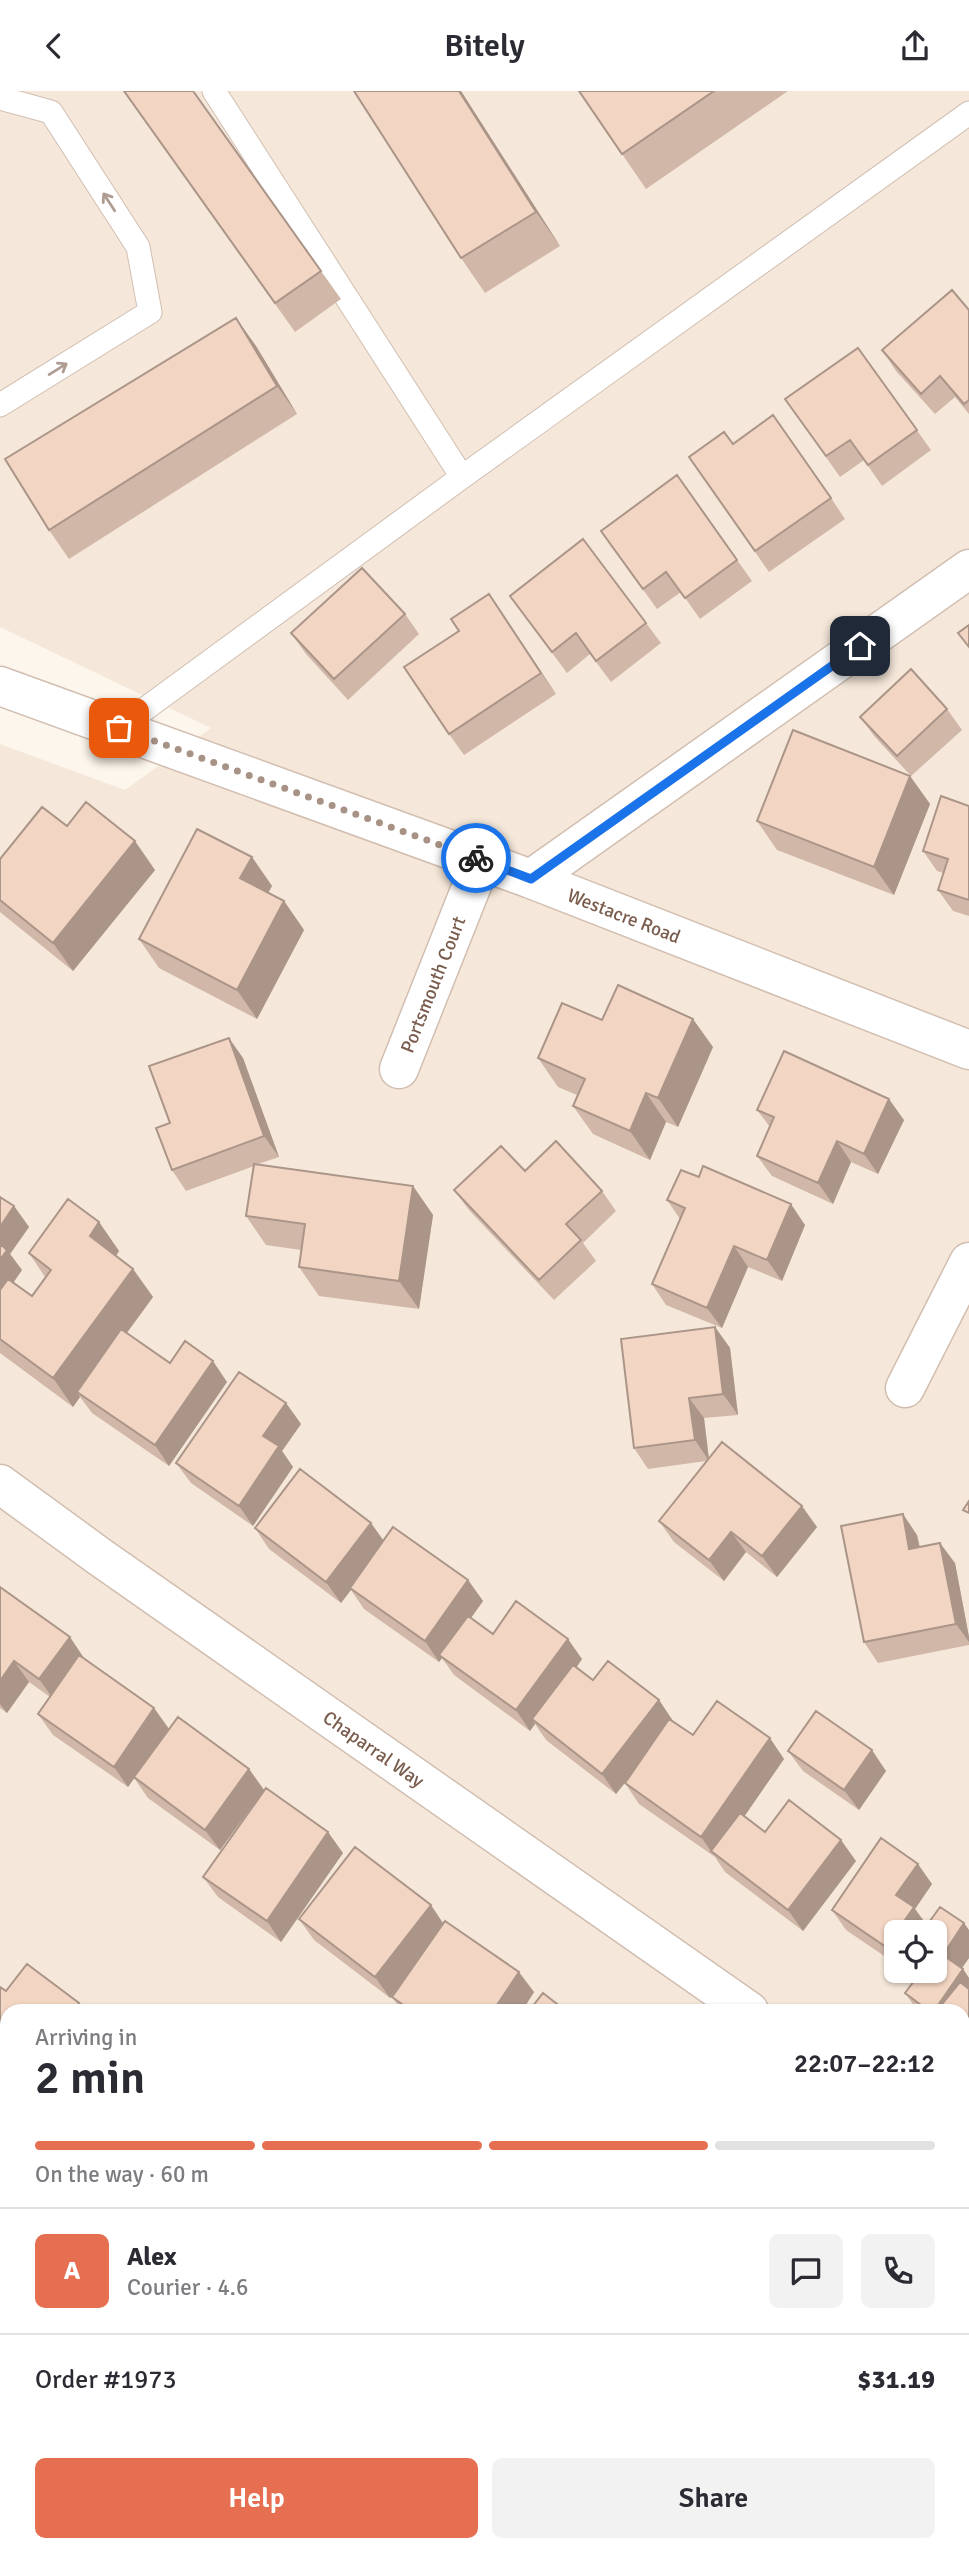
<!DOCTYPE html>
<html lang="en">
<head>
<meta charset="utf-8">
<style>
  :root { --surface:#fff; --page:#f2f2f3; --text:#2b2b33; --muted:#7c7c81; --line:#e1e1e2; --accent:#e76f51 }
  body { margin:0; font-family:Signika,sans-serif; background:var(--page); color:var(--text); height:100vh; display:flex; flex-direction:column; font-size:26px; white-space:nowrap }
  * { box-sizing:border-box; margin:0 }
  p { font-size:23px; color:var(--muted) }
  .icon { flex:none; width:38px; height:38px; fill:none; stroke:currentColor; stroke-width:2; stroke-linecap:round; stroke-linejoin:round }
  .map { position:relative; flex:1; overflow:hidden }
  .sheet { position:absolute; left:0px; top:1913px; width:970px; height:548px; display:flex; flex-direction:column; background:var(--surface); border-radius:21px 21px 0 0; box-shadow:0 2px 5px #0004 }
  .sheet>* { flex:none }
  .controls { position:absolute; left:884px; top:1829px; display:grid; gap:14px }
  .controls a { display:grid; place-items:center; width:63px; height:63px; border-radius:10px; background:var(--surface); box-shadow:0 2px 5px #0004; font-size:35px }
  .pin { position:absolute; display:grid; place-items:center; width:60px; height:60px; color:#fff; margin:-30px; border-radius:14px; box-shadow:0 4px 10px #0006 }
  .courier { position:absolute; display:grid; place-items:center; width:70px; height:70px; margin:-35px; border:5px solid #1a73e8; border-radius:50%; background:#fff; color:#222; box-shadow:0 2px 9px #0007 }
  .head em { font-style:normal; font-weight:600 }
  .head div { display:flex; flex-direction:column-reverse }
  .head { display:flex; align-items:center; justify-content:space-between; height:119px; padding:0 35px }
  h1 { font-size:46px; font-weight:600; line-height:52px }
  .bar { display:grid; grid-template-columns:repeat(4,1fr); gap:10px 7px; align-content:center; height:84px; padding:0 35px }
  .bar i { height:9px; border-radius:5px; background:var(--line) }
  .bar .selected { background:var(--accent) }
  .bar p { grid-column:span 4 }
  .line { display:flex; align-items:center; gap:18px; padding:0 35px; border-top:2px solid var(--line) }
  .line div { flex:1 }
  .round { display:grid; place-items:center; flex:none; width:74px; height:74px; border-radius:10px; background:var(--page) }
  .primary-button { display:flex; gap:14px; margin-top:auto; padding:14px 35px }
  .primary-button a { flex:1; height:80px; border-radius:10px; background:var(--accent); color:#fff; font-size:28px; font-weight:600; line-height:80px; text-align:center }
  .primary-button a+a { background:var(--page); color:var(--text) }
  header { display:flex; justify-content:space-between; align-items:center; height:91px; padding:0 35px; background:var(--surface); font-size:32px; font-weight:600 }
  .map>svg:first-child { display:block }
  .residential { fill:#f5e8da; fill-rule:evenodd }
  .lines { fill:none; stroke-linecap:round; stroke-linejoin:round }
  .service-casing { stroke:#d1beb0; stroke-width:25 }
  .minor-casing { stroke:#d1beb0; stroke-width:41 }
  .service { stroke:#fff; stroke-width:23 }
  .minor { stroke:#fff; stroke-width:38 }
  .wall { fill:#d1b7a8 }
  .shaded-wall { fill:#aa9588 }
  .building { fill:#f3d5c3; stroke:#aa9588; stroke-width:2 }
  .oneway { stroke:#af9d94 }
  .done { stroke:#a89285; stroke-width:7; stroke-dasharray:0 12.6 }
  .route { stroke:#1a73e8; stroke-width:9 }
  .labels { text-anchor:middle; stroke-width:5; stroke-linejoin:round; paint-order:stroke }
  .street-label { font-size:19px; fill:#7a5c4d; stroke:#fffaf3 }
</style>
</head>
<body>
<header><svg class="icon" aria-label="back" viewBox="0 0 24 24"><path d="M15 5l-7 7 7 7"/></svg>Bitely<svg class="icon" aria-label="share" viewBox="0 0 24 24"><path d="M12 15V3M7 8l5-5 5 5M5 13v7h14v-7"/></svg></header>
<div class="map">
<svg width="969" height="2459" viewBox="0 0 969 2459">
  <rect width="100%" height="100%" fill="#fdf6ec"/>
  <path class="residential" d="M 0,0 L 969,0 L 969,2459 L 0,2459 L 0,653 L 125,699 L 211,637 L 0,536 ZM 896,1841 L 934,1841 L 934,1880 L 896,1880 ZM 7,1920 L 962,1920 L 962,2454 L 7,2454 Z"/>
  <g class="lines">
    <defs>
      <path id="service" d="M 214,0 L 462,386
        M 0,7 L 51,21 L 138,156 L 150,221 L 0,314
        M 119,637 L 462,386 L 969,22"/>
      <g id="minor">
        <path id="s1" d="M 0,595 L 531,788 L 969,959"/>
        <path d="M 531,788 L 969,478"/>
        <path id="s2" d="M 399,978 L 482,769"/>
        <path d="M 905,1297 L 969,1171"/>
        <path id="s3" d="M 0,1393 L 100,1466 L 749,1920"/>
        <path d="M 962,2069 L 969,2074"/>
        <path d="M 0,2125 L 7,2130"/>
        <path d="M 962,2366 L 969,2355"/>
        <path d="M 445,2454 L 452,2459"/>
        <path d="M 904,2459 L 908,2454"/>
      </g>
    </defs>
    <use href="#service" class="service-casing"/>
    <use href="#minor" class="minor-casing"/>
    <use href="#service" class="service"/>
    <use href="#minor" class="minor"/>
  </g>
  <path class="wall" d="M 124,0 L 321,180 L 341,208 L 295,241 Z
    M 461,0 L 560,155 L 485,202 L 461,167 Z
    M 579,0 L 788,0 L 646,98 Z
    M 969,219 L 969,323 L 955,306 L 935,323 L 896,280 L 882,259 Z
    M 236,227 L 256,255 L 297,323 L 69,468 L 49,439 Z
    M 858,257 L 931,359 L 882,395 L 864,369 L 840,386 L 785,308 Z
    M 733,353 L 831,407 L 845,428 L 769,481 L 689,366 Z
    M 677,384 L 752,490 L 700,528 L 681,501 L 657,518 L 601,440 Z
    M 489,503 L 556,603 L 464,664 L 449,643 L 459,540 Z
    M 510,505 L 646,532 L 661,552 L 611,591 L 590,563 L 567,582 Z
    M 405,523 L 419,543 L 348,609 L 306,563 L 291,542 Z
    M 947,618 L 962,639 L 911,685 L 875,646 L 860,626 Z
    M 910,685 L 930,713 L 894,804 L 777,759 L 757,730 Z
    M 969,715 L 969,825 L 953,820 L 938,799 L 943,782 L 937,780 L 923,760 Z
    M 67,735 L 155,779 L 73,880 L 0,821 L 0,768 Z
    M 252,766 L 272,795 L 268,802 L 284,810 L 304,839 L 257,928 L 159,877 L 139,848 Z
    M 602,929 L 713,956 L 678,1036 L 666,1031 L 650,1069 L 593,1043 L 573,1015 L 577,1004 L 558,996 L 538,967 Z
    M 243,967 L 279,1066 L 258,1073 L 413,1095 L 433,1124 L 419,1218 L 319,1205 L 299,1176 L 301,1159 L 266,1154 L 246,1125 L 254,1075 L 186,1100 L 172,1079 L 170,1032 Z
    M 757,1019 L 904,1029 L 878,1083 L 851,1071 L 833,1113 L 772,1085 L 757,1065 L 770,1036 Z
    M 525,1080 L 602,1100 L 616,1120 L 583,1152 L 596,1170 L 554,1209 L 469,1119 L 454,1099 Z
    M 699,1086 L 805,1134 L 782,1190 L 748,1176 L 722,1237 L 666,1214 L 652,1193 L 680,1128 L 667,1109 Z
    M 0,1106 L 14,1115 L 29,1136 L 10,1163 L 22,1179 L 13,1192 L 32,1205 L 45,1186 L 29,1162 L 99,1131 L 119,1160 L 116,1165 L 133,1178 L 153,1206 L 127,1242 L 170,1272 L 227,1291 L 169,1375 L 92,1322 L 80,1306 L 73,1316 L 0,1262 Z
    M 715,1236 L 730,1257 L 738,1324 L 704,1327 L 709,1367 L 817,1436 L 777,1486 L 746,1461 L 724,1490 L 674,1451 L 659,1430 L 706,1370 L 648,1378 L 634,1357 Z
    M 286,1312 L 301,1333 L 282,1360 L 293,1376 L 253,1435 L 191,1392 L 176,1372 Z
    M 371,1432 L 383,1450 L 468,1489 L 483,1510 L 471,1527 L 493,1543 L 582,1568 L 577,1576 L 593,1589 L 659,1609 L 673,1630 L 693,1644 L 784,1668 L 744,1725 L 765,1741 L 856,1770 L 803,1840 L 725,1781 L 715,1766 L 639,1713 L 625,1692 L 616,1703 L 546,1649 L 535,1633 L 530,1640 L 454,1584 L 442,1567 L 439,1571 L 364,1518 L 351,1499 L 341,1512 L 269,1458 L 255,1437 Z
    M 917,1444 L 920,1456 L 955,1472 L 969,1546 L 969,1554 L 878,1572 L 864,1551 Z
    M 0,1496 L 84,1567 L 83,1568 L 154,1617 L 169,1638 L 249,1678 L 264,1699 L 220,1759 L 148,1707 L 134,1687 L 128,1696 L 53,1644 L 38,1623 L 50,1606 L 29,1591 L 7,1622 L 0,1617 Z
    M 788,1660 L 886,1680 L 859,1719 L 803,1680 Z
    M 343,1762 L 281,1851 L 218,1806 L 203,1786 Z
    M 932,1793 L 915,1818 L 927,1834 L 969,1867 L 962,1877 L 969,1887 L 969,1944 L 962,1938 L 962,1920 L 918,1920 L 905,1902 L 916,1888 L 910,1880 L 934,1880 L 896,1841 L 896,1873 L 846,1839 L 832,1819 Z
    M 299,1828 L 443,1832 L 534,1901 L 522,1920 L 402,1920 L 392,1906 L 407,1885 L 390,1907 L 314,1849 Z
    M 0,1896 L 6,1900 L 79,1912 L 84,1920 L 7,1920 L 7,2004 L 0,1998 Z
    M 0,2247 L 7,2252 L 7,2407 L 0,2402 L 0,2353 L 6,2344 L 0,2334 Z"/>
  <path class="shaded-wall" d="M 459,0 L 461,0 L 560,155 L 536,121 Z
    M 236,227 L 256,255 L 297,323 L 277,295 Z
    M 489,503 L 503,524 L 556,603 L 541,582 Z
    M 910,685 L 930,713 L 894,804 L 874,776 Z
    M 135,750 L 155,779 L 73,880 L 53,852 Z
    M 252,766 L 272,795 L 260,816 L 240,787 Z
    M 284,810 L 304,839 L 257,928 L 237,899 Z
    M 693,928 L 713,956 L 678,1036 L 658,1007 Z
    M 229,947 L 243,967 L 279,1066 L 264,1045 Z
    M 646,1002 L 666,1031 L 650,1069 L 630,1040 Z
    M 889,1008 L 904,1029 L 878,1083 L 864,1063 Z
    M 837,1050 L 851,1071 L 833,1113 L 818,1092 Z
    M 413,1095 L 433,1124 L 419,1218 L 399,1190 Z
    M 791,1113 L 805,1134 L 782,1190 L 767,1169 Z
    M 14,1115 L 29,1136 L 10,1163 L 22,1179 L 0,1211 L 0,1136 Z
    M 99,1131 L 119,1160 L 110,1174 L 90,1145 Z
    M 734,1155 L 748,1176 L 722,1237 L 707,1217 Z
    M 133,1178 L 153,1206 L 81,1304 L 77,1301 L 80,1306 L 73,1316 L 53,1287 Z
    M 715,1236 L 730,1257 L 738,1324 L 723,1303 Z
    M 213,1270 L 227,1291 L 169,1375 L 155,1354 Z
    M 689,1307 L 704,1327 L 709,1370 L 695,1349 Z
    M 286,1312 L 301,1333 L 282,1360 L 293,1376 L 253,1435 L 239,1415 L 263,1345 Z
    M 802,1415 L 817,1436 L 777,1486 L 762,1465 Z
    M 903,1423 L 917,1444 L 924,1479 L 909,1458 Z
    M 371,1432 L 386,1453 L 341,1512 L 326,1491 Z
    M 731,1441 L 746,1461 L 724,1490 L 709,1469 Z
    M 940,1452 L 955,1472 L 969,1546 L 969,1551 L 956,1533 Z
    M 468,1489 L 483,1510 L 443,1566 L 439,1564 L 442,1567 L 439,1571 L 425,1550 Z
    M 70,1546 L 84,1567 L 54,1609 L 39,1588 Z
    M 568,1548 L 582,1568 L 536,1632 L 532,1628 L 535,1633 L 530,1640 L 516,1619 Z
    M 14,1570 L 29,1591 L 7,1622 L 0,1613 L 0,1590 Z
    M 659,1609 L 673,1630 L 616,1703 L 602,1683 Z
    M 154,1617 L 169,1638 L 128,1696 L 114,1676 Z
    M 770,1647 L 784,1668 L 717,1765 L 711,1760 L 701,1746 Z
    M 872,1659 L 886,1680 L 859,1719 L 844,1699 Z
    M 249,1678 L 264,1699 L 220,1759 L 205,1739 Z
    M 328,1741 L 343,1762 L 281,1851 L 267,1830 Z
    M 841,1749 L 856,1770 L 803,1840 L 788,1819 Z
    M 918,1773 L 932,1793 L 915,1818 L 928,1836 L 925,1841 L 896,1841 L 896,1804 Z
    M 431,1814 L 445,1835 L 390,1907 L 375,1886 Z
    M 964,1832 L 969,1839 L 969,1867 L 957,1884 L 943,1864 Z
    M 896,1841 L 896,1870 L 886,1856 Z
    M 963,1878 L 969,1887 L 969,1911 L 942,1913 L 947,1920 L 934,1920 Z
    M 519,1881 L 534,1901 L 522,1920 L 493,1920 Z
    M 79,1912 L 84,1920 L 73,1920 Z
    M 7,2272 L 7,2313 L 0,2323 L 0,2282 Z
    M 150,2454 L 178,2454 L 179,2455 L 175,2459 L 152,2459 L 149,2455 Z
    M 257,2454 L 268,2454 L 272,2459 L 261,2459 Z
    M 707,2454 L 730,2454 L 726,2459 L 711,2459 Z"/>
  <path class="building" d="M 124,0 L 193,0 L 321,180 L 275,212 Z
    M 354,0 L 459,0 L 536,121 L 461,167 Z
    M 579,0 L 714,0 L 622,63 Z
    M 952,199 L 969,219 L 969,309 L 964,313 L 940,285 L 921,303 L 882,259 Z
    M 236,227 L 277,295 L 49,439 L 5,368 Z
    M 858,257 L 917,339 L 868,374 L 850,349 L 826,365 L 785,308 Z
    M 773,324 L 831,407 L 755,460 L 689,366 L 724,341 L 733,353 Z
    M 677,384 L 737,469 L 685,507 L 666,481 L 643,498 L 601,440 Z
    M 583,448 L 646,532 L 596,570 L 576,542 L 552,561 L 510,505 Z
    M 362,477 L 405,523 L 334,588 L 291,542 Z
    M 489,503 L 541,582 L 449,643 L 404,576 L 459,540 L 451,528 Z
    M 969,534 L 969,556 L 958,542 Z
    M 911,578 L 947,618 L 897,665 L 860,626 Z
    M 793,639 L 910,685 L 874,776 L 757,730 Z
    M 941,705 L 969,715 L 969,809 L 938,799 L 948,768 L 923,760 Z
    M 86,711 L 135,750 L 53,852 L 0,809 L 0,768 L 42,716 L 67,735 Z
    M 197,738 L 252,766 L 240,787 L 284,810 L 237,899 L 139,848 Z
    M 618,894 L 693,928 L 658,1007 L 646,1002 L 630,1040 L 573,1015 L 585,988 L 538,967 L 562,912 L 602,929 Z
    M 229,947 L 264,1045 L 172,1079 L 156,1037 L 170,1032 L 149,975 Z
    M 784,960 L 889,1008 L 864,1063 L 837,1050 L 818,1092 L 757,1065 L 774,1026 L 757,1019 Z
    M 556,1050 L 602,1100 L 566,1133 L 581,1149 L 539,1189 L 454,1099 L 501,1055 L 525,1080 Z
    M 254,1073 L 413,1095 L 399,1190 L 299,1176 L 305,1133 L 246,1125 Z
    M 703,1075 L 791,1113 L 767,1169 L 734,1155 L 707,1217 L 652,1193 L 685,1117 L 667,1109 L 681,1079 L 699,1086 Z
    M 0,1106 L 14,1115 L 0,1136 Z
    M 68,1108 L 99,1131 L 90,1145 L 133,1178 L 53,1287 L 0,1248 L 0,1199 L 8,1188 L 32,1205 L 51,1179 L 29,1162 Z
    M 0,1153 L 7,1159 L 0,1169 Z
    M 715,1236 L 723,1303 L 689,1307 L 695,1349 L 634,1357 L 621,1248 Z
    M 121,1238 L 170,1272 L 185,1250 L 213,1270 L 155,1354 L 77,1301 Z
    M 239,1281 L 286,1312 L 263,1345 L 279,1355 L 239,1415 L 176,1372 Z
    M 722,1351 L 802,1415 L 762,1465 L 731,1441 L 709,1469 L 659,1430 Z
    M 300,1378 L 371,1432 L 326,1491 L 255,1437 Z
    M 969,1410 L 969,1422 L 963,1419 Z
    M 903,1423 L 909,1458 L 940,1452 L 956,1533 L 864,1551 L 841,1435 Z
    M 393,1436 L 468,1489 L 425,1550 L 350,1497 Z
    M 0,1496 L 70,1546 L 39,1588 L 14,1570 L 0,1590 Z
    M 516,1510 L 568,1548 L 516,1619 L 439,1564 L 468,1525 L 493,1543 Z
    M 79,1564 L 154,1617 L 114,1676 L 38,1623 Z
    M 608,1570 L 659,1609 L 602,1683 L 532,1628 L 573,1574 L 593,1589 Z
    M 717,1610 L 770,1647 L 701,1746 L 625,1692 L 669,1628 L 693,1644 Z
    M 816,1620 L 872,1659 L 844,1699 L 788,1660 Z
    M 178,1626 L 249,1678 L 205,1739 L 134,1686 Z
    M 266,1697 L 328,1741 L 267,1830 L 203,1786 Z
    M 789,1709 L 841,1749 L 788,1819 L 711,1760 L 740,1722 L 765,1741 Z
    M 881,1747 L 918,1773 L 896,1804 L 914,1816 L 886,1856 L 832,1819 Z
    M 355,1756 L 431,1814 L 375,1886 L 299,1828 Z
    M 940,1816 L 964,1832 L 943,1864 L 963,1878 L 934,1920 L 929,1920 L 905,1902 L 920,1882 L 918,1880 L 934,1880 L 934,1841 L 922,1841 Z
    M 445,1830 L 519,1881 L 493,1920 L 412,1920 L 392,1906 Z
    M 27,1873 L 79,1912 L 73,1920 L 7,1920 L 7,1994 L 0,1988 L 0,1896 L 6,1900 Z
    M 960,1891 L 969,1898 L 969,1935 L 962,1929 L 962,1920 L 950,1920 L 942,1913 Z
    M 543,1902 L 566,1920 L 529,1920 Z
    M 0,2247 L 7,2252 L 7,2272 L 0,2282 Z
    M 7,2305 L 7,2332 L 0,2328 L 0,2315 Z
    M 7,2339 L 7,2398 L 0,2392 L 0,2353 L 7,2344 L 5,2342 Z
    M 37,2454 L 83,2454 L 91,2459 L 37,2459 L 34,2457 Z
    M 129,2454 L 150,2454 L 149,2455 L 155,2459 L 125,2459 Z
    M 179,2454 L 262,2454 L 270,2459 L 186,2459 Z
    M 630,2454 L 711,2454 L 718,2459 L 626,2459 Z"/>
  <defs><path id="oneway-shaft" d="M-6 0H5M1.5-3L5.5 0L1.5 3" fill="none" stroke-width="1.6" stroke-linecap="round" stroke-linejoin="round" transform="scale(1.75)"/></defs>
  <g class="oneway">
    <use href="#oneway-shaft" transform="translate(109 111) rotate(-123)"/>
    <use href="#oneway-shaft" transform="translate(58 278) rotate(-32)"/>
  </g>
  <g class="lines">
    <path class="done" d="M 119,637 L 476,767"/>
    <path class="route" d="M 476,767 L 531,788 L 860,555"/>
  </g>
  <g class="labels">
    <g class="street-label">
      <text dy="7" stroke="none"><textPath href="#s1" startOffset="665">Westacre Road</textPath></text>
      <text dy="7" stroke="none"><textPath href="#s2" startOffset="91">Portsmouth Court</textPath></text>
      <text dy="7" stroke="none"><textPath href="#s3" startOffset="458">Chaparral Way</textPath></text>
    </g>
  </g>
</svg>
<div class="controls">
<a><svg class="icon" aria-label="locate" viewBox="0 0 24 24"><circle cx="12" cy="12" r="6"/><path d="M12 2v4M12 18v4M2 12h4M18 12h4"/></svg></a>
</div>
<div class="pin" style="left:119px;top:637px;background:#ea580c"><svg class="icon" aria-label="bag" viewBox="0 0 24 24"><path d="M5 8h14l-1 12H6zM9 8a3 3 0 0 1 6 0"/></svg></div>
<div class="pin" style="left:860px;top:555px;background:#1f2937"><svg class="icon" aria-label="home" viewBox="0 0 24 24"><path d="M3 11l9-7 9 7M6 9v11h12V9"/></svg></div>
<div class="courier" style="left:476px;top:767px"><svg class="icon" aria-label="bike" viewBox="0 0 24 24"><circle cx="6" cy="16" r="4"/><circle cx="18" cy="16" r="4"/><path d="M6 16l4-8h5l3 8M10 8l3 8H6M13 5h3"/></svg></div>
<section class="sheet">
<div class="head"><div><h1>2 min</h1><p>Arriving in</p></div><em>22:07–22:12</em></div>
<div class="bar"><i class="selected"></i><i class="selected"></i><i class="selected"></i><i></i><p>On the way · 60 m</p></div>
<div class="line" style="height:126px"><b class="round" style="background:var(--accent);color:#fff">A</b><div><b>Alex</b><p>Courier · 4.6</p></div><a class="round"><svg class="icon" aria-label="chat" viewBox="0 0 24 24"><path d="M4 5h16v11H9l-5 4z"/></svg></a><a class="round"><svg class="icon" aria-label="phone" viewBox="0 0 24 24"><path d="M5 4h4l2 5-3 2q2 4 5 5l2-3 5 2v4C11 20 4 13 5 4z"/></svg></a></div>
<div class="line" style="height:91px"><div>Order #1973</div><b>$31.19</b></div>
<div class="primary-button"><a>Help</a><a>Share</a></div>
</section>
</div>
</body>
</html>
